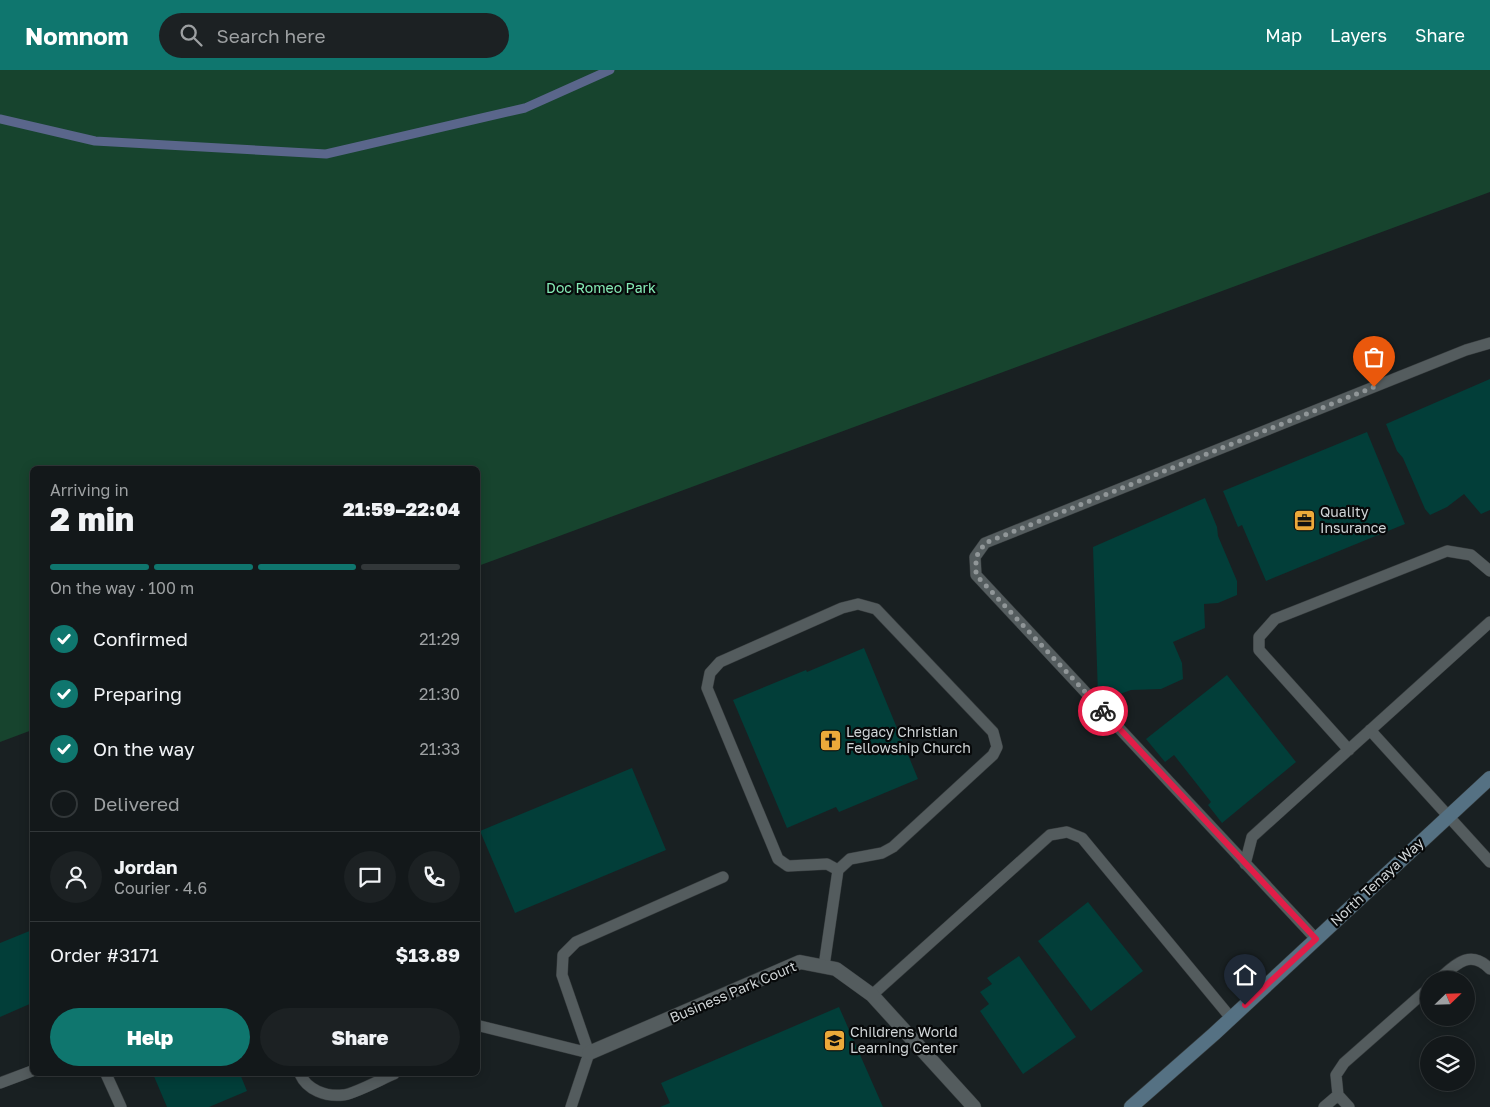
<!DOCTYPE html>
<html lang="en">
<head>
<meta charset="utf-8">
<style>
  :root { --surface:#13181a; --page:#1c2123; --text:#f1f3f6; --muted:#9da0a2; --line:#323739; --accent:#0f766e }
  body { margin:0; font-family:"Golos Text",sans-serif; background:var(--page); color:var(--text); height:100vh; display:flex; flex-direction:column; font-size:19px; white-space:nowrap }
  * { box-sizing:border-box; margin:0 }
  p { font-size:16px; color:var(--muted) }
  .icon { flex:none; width:28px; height:28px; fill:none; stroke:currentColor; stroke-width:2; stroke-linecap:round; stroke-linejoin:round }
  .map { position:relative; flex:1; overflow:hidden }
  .drawer { position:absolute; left:30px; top:396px; width:450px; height:610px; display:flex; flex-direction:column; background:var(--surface); border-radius:8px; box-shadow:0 2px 12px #0003,0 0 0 1px var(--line) }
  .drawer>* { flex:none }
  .needle { width:32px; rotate:67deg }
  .fabs { position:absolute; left:1420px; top:901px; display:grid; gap:10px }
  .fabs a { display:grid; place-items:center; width:55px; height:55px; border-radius:50%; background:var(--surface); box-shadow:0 2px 12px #0003,0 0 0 1px var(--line); font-size:25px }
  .pin { position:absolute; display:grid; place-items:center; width:42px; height:42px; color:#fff; margin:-51px -21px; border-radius:50% 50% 50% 0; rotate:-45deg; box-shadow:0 0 5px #0007 }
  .pin .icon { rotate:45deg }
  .courier { position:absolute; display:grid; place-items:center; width:50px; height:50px; margin:-25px; border:4px solid #e11d48; border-radius:50%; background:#fff; color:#222; box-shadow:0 1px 6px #0007 }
  .summary em { font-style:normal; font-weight:800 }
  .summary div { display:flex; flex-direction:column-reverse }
  .summary { display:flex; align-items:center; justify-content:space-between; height:85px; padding:0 20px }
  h1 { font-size:32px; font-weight:800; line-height:38px }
  .bar { display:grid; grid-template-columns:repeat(4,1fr); gap:8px 5px; align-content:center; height:60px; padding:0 20px }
  .bar i { height:6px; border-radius:4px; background:var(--line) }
  .bar .active { background:var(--accent) }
  .bar p { grid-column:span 4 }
  .line { display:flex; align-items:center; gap:12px; padding:0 20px; border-top:1px solid var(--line) }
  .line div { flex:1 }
  .round { display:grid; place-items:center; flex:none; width:52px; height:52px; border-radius:26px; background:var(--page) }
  ol { padding:0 20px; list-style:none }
  li { display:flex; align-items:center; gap:15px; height:55px }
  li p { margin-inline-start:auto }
  li .icon { padding:5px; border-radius:50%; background:var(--accent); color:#fff; stroke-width:4 }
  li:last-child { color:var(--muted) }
  li i { width:28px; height:28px; border:2px solid var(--line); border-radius:50% }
  .primary-button { display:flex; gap:10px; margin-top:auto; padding:10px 20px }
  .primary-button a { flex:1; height:58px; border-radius:30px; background:var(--accent); color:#fff; font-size:20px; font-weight:800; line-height:58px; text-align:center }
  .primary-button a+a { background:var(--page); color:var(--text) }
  header { display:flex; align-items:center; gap:30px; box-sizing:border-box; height:70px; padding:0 25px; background:var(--accent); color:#fff }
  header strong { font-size:24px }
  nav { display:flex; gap:28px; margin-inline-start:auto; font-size:18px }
  .search { width:350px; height:45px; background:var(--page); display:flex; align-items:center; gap:12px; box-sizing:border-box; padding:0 18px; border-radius:28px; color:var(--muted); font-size:19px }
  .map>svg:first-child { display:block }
  .green { fill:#17442e }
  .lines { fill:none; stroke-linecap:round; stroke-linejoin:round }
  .stream { stroke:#5a668b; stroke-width:9 }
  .building { fill:#023e39 }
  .service-casing { stroke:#363b3d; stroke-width:12 }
  .minor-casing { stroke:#363b3d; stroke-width:15 }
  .secondary-casing { stroke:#363b3d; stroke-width:15 }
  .service { stroke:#545c5e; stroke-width:11 }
  .minor { stroke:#545c5e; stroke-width:14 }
  .secondary { stroke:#557183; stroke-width:14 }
  .done { stroke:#909698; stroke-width:5; stroke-dasharray:0 9 }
  .route { stroke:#e11d48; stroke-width:6 }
  .labels { text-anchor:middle; stroke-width:4.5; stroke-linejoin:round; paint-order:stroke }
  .park-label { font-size:14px; fill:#86ecb6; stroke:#07090a }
  .poi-label { font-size:14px; fill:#d0d5d7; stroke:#07090a; text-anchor:start }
  .street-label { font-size:14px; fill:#d0d5d7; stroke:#07090a }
</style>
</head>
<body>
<header>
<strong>Nomnom</strong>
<div class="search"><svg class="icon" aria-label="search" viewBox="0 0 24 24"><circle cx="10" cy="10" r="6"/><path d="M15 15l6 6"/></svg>Search here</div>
<nav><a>Map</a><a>Layers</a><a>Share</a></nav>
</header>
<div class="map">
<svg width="1490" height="1037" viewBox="0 0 1490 1037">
  <rect width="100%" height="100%" fill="#192022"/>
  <path class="green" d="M 0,0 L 1490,0 L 1490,122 L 478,496 L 478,399 L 32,399 L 32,660 L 0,672 Z"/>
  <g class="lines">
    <path class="stream" d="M 0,49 L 95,71 L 326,84 L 525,38 L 610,0"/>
  </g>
  <path class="building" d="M 1490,309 L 1490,440 L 1481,444 L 1464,424 L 1447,437 L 1430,445 L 1425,439 L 1403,388 L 1397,381 L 1386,354 Z
    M 1367,362 L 1405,454 L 1266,511 L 1242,455 L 1238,457 L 1223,421 Z
    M 1205,428 L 1217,457 L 1218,466 L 1237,511 L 1237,525 L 1218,533 L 1204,534 L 1205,558 L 1173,572 L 1182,593 L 1183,609 L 1161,619 L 1131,620 L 1120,624 L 1098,625 L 1093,477 Z
    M 864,578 L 918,709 L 839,742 L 836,737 L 787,758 L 733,630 L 806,600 L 807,602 Z
    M 1227,605 L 1296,692 L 1222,753 L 1208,735 L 1211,732 L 1174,685 L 1165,692 L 1146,669 Z
    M 632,698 L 666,780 L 515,843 L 480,761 Z
    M 1088,832 L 1143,901 L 1091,941 L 1038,871 Z
    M 32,860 L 32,933 L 0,947 L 0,873 Z
    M 1019,886 L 1076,967 L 1023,1004 L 980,941 L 989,934 L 980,922 L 992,914 L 987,908 Z
    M 839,937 L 883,1037 L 660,1037 L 670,1033 L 661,1013 Z
    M 153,1004 L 240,1004 L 247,1021 L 209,1037 L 167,1037 Z"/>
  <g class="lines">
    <defs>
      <path id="service" d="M 1370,660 L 1490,792
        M 1349,680 L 1259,580 L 1259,567 L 1275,549 L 1447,481 L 1471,485 L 1490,501
        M 1245,794 L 1252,767 L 1490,552
        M 1316,869 L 976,505 L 975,487 L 985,473 L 1466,280 L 1490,273
        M 824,896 L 838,800 L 850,789 L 882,783 L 893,777 L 993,685 L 997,677 L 993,662 L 876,539 L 858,534 L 842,538 L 720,592 L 710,603 L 707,618 L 778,789 L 788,796 L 827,794 L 838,800
        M 1438,910 C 1455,895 1470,878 1490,899
        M 872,925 L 1050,765 L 1067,762 L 1082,768 L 1231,948
        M 480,956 L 589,983
        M 106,1004 L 121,1037
        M 300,1004 C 307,1020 326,1027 343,1025 C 352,1025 384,1008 394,1004
        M 0,1013 L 32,1001
        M 571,1037 L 589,983 L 562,905 L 563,885 L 576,872 L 723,807
        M 1324,1037 L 1338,1025
        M 1349,1037 L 1338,1025 L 1336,1005 L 1344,993 L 1429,918"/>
      <path id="minor" d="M 589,983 L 800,892 L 836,899 L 872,925 L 974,1037"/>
      <path id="secondary" d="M 1131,1037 L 1214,964 L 1490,708"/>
    </defs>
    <use href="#service" class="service-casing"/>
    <use href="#minor" class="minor-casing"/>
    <use href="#secondary" class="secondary-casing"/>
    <use href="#service" class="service"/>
    <use href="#minor" class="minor"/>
    <use href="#secondary" class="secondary"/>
  </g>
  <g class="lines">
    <path class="done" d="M 1103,641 L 976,505 L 976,487 L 985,473 L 1374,317"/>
    <path class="route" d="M 1103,641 L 1316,869 L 1245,935"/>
  </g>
  <defs>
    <symbol id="office-square" viewBox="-11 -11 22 22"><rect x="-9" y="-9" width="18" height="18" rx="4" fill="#eca93a" stroke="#07090a"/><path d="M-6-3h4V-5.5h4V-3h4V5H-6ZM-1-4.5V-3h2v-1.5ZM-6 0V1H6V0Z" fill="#111"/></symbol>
    <symbol id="church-square" viewBox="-11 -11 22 22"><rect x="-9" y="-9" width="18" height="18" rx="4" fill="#eca93a" stroke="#07090a"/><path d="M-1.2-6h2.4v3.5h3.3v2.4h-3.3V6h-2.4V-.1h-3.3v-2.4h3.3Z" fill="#111"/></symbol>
    <symbol id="school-square" viewBox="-11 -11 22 22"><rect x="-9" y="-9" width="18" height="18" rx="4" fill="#eca93a" stroke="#07090a"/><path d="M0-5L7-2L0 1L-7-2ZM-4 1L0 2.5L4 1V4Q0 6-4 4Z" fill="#111"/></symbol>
  </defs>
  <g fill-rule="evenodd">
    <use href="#office-square" x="1292" y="438" width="25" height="25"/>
    <use href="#church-square" x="818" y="658" width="25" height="25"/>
    <use href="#school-square" x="822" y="958" width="25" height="25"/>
  </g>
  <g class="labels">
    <g class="park-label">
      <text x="601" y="223">Doc Romeo Park</text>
    </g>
    <g class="poi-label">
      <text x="1320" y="447">Quality<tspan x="1320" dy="16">Insurance</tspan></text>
      <text x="846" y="667">Legacy Christian<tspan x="846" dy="16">Fellowship Church</tspan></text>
      <text x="850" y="967">Childrens World<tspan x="850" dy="16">Learning Center</tspan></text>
    </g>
    <g class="street-label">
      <text transform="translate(1377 812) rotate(-43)" y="5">North Tenaya Way</text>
      <text transform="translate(733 922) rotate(-23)" y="5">Business Park Court</text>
    </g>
  </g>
</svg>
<div class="fabs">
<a><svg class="needle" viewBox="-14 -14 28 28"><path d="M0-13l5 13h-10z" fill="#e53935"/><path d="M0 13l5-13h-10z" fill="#9da0a2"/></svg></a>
<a><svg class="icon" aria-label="layers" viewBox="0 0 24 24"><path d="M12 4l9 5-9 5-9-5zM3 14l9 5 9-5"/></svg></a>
</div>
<div class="pin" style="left:1374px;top:317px;background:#ea580c"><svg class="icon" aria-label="bag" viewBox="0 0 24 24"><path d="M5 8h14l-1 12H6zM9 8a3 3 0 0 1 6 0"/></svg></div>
<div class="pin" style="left:1245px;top:935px;background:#1f2937"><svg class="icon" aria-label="home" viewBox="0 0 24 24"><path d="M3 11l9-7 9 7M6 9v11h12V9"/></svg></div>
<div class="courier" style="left:1103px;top:641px"><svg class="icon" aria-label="bike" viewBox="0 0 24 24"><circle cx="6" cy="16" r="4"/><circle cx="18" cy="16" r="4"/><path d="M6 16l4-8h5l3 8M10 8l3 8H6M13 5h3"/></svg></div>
<section class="drawer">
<div class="summary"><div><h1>2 min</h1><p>Arriving in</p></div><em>21:59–22:04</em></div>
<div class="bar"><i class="active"></i><i class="active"></i><i class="active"></i><i></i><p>On the way · 100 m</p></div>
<ol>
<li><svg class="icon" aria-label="check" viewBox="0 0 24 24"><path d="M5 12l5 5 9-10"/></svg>Confirmed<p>21:29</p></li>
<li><svg class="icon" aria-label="check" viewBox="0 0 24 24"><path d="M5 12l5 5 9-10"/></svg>Preparing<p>21:30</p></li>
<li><svg class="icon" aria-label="check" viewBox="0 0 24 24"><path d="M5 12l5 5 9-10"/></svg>On the way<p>21:33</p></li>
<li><i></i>Delivered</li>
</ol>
<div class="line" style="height:90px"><a class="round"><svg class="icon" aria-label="person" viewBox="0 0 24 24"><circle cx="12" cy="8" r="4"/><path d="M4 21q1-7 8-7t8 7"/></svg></a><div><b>Jordan</b><p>Courier · 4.6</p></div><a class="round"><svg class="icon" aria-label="chat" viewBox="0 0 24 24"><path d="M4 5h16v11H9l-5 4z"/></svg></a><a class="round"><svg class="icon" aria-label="phone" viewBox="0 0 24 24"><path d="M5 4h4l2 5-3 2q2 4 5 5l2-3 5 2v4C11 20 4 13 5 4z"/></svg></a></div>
<div class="line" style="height:65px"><div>Order #3171</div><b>$13.89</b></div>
<div class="primary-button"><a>Help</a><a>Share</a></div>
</section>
</div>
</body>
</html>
